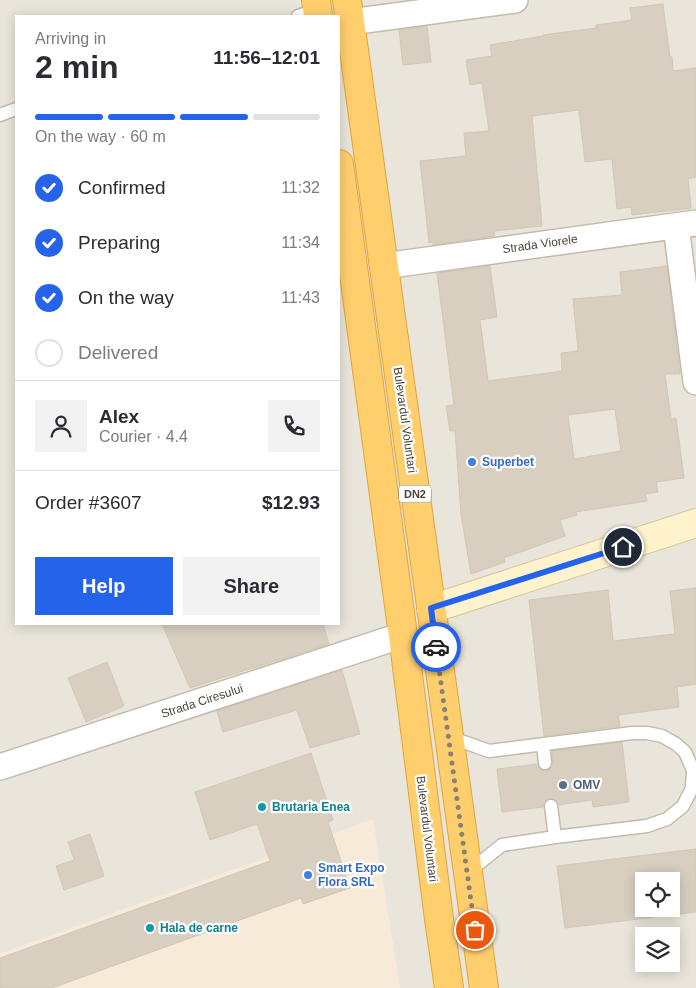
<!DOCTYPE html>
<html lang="en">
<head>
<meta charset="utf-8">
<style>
  :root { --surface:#fff; --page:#f2f2f3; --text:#2b2b33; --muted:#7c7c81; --line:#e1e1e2; --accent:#2563eb }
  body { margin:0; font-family:Arial,sans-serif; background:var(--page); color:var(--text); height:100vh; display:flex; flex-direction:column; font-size:19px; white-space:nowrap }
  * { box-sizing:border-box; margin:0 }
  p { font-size:16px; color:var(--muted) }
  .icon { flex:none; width:28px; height:28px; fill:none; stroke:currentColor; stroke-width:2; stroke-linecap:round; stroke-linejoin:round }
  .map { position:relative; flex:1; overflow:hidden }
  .sheet { position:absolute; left:15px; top:15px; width:325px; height:610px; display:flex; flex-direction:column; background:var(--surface); border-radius:0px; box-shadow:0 2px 12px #0003 }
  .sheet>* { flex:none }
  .fabs { position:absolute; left:635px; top:872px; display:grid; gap:10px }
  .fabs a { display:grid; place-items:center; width:45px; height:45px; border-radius:0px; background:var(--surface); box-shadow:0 2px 12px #0003; font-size:25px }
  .pin { position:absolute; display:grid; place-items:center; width:42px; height:42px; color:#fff; margin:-21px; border:2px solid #fff; border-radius:50%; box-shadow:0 1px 5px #0007 }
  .courier { position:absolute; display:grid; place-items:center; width:50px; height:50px; margin:-25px; border:4px solid #2563eb; border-radius:50%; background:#fff; color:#222; box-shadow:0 1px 6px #0007 }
  .summary em { font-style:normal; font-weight:600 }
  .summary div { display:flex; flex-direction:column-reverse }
  .summary { display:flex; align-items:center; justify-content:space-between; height:85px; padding:0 20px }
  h1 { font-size:32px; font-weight:600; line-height:38px }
  .bar { display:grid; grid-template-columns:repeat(4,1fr); gap:8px 5px; align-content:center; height:60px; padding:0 20px }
  .bar i { height:6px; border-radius:4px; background:var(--line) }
  .bar .selected { background:var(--accent) }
  .bar p { grid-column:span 4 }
  .line { display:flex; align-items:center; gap:12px; padding:0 20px; border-top:1px solid var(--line) }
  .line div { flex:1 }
  .round { display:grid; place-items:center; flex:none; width:52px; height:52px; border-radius:0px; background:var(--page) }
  ol { padding:0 20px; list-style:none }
  li { display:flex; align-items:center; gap:15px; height:55px }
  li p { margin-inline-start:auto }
  li .icon { padding:5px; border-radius:50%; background:var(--accent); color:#fff; stroke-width:4 }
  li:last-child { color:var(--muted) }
  li i { width:28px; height:28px; border:2px solid var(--line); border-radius:50% }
  .button { display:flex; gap:10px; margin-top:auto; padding:10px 20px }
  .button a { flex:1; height:58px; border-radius:0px; background:var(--accent); color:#fff; font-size:20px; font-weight:600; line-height:58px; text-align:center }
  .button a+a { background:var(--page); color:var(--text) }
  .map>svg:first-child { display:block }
  .residential { fill:#eae5da; fill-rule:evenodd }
  .commercial { fill:#f7ead8 }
  .building { fill:#d8cfc1; stroke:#d3c7b4; fill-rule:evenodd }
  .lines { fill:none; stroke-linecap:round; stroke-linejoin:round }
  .lane-casing { stroke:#c2bbae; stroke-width:15 }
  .street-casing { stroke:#c2bbae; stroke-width:28 }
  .secondary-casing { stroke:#d6c79b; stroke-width:30 }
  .highway-casing { stroke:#e0a43c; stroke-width:30 }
  .lane { stroke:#fff; stroke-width:12 }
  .street { stroke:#fff; stroke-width:25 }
  .secondary { stroke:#fff3cd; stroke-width:28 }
  .highway { stroke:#ffcf6e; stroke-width:28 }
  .done { stroke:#878178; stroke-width:5; stroke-dasharray:0 9 }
  .route { stroke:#2563eb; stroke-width:6 }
  .shop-dot { fill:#3f7fe0; stroke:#fff; stroke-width:2 }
  .service-dot { fill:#5c6f8a; stroke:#fff; stroke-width:2 }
  .culture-dot { fill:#0f9aa8; stroke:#fff; stroke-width:2 }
  .labels { text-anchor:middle; stroke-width:4.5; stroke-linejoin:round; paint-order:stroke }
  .shield { fill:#fff; stroke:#817c74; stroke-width:1 }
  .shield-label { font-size:11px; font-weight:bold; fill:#4b4439 }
  .street-label { font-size:12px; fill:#4b4439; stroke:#fff }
  .shop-label { font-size:12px; font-weight:bold; fill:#366cbe; stroke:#fff; text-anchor:start }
  .service-label { font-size:12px; font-weight:bold; fill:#4e5e75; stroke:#fff; text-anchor:start }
  .culture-label { font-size:12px; font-weight:bold; fill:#0d838f; stroke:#fff; text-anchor:start }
</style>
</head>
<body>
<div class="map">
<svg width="696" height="988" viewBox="0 0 696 988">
  <rect width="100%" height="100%" fill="#f6f3ec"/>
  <path class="residential" d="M 0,0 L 696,0 L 696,988 L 400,988 L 372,820 L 0,954 ZM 16,16 L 339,16 L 339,624 L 16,624 ZM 644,881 L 671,881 L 671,909 L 644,909 ZM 644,936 L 671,936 L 671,964 L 644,964 Z"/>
  <path class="commercial" d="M 373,819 L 400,988 L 0,988 L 0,954 Z"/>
  <path class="building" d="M 663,4 L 670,57 L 672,57 L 673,71 L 696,68 L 696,177 L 688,179 L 691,208 L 632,215 L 631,207 L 617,209 L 612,159 L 585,162 L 579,110 L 532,116 L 542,226 L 494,231 L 495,236 L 487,237 L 433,245 L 433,242 L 429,243 L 420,161 L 466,156 L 464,133 L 489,131 L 482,83 L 470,85 L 466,60 L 492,56 L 490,45 L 543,36 L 543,35 L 596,28 L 596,25 L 632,20 L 630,8 Z
    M 427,26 L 431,62 L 403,65 L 399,30 Z
    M 490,266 L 497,317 L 480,320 L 488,381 L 562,371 L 561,353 L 578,351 L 573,299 L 622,295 L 620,272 L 667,266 L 680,374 L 665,374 L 671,419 L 676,418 L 684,478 L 656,482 L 658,492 L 645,494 L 647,501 L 576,512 L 577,515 L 560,520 L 565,536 L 504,558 L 505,562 L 471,574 L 461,514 L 455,431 L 450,431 L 446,406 L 454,405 L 437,273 ZM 615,409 L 621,451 L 574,459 L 568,415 Z
    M 696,588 L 696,684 L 677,687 L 679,707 L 618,715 L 620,726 L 544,736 L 529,600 L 608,590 L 613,641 L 675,634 L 670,591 Z
    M 162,624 L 323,624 L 329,644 L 190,688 Z
    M 107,662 L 124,706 L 86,722 L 68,678 Z
    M 342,670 L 360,734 L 310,748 L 297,710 L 223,732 L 217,711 Z
    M 622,742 L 629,802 L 593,807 L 592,800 L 559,805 L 557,801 L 550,798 L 546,800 L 543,803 L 543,807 L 502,812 L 497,769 L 537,764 L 538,767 L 541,770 L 546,771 L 550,769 L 553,766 L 552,751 Z
    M 311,753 L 333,820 L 328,822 L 350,888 L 303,904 L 301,898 L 52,988 L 0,988 L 0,958 L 270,861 L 257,824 L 210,840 L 195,792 Z
    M 90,834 L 104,876 L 64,890 L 56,866 L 74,860 L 68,842 Z
    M 696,849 L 696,912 L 565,928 L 557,866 ZM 644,881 L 671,881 L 671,909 L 644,909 Z"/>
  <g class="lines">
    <defs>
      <path id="lane" d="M 298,16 L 317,10
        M 0,115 L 16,109
        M 450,737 L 489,751 L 632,733 L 647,733 L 662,736 L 676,744 L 685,752 L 693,770 L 692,788 L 683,806 L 667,819 L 647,826 L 555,837 L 502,845 L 467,873
        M 543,744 L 545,763
        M 551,806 L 555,837"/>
      <path id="street" d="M 350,22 L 515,0
        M 676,226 L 696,382
        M 384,266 L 696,223
        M 0,767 L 403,635"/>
      <path id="secondary" d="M 431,609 L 696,523"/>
      <path id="highway" d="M 316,0 L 318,16
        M 347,0 L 484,988
        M 339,164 L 403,635 L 439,919 L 449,988"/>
    </defs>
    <use href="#lane" class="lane-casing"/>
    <use href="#street" class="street-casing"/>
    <use href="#secondary" class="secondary-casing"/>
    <use href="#highway" class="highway-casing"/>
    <use href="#lane" class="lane"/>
    <use href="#street" class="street"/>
    <use href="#secondary" class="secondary"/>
    <use href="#highway" class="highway"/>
  </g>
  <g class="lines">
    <path class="done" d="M 436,647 L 475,930"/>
    <path class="route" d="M 436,647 L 431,608 L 623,547"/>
  </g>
  <g class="shop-dot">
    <circle cx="472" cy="462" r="5"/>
    <circle cx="308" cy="875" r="5"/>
  </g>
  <circle class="service-dot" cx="563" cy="785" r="5"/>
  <g class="culture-dot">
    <circle cx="262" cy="807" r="5"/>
    <circle cx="150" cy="928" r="5"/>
  </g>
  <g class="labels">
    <rect class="shield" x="399" y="485.5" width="32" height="17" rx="4"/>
    <g class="shield-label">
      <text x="415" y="498">DN2</text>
    </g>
    <g class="street-label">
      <text transform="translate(540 244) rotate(-8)" y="4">Strada Viorele</text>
      <text transform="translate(405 420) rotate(82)" y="4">Bulevardul Voluntari</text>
      <text transform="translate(202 701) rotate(-18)" y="4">Strada Ciresului</text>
      <text transform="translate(427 829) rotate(83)" y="4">Bulevardul Voluntari</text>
    </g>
    <g class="shop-label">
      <text x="482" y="466">Superbet</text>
      <text x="318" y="872">Smart Expo<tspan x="318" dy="14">Flora SRL</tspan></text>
    </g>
    <g class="service-label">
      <text x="573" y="789">OMV</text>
    </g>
    <g class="culture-label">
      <text x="272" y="811">Brutaria Enea</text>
      <text x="160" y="932">Hala de carne</text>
    </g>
  </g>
</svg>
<div class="fabs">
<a><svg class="icon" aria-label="locate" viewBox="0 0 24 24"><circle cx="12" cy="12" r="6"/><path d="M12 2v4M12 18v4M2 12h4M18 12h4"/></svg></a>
<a><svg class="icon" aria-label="layers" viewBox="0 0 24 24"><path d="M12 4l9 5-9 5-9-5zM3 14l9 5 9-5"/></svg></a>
</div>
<div class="pin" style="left:475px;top:930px;background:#ea580c"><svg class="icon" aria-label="bag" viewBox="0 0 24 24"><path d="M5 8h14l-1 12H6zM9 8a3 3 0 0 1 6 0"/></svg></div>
<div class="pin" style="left:623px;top:547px;background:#1f2937"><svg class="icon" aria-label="home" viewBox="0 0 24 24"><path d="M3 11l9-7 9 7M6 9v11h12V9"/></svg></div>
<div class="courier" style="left:436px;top:647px"><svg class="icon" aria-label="car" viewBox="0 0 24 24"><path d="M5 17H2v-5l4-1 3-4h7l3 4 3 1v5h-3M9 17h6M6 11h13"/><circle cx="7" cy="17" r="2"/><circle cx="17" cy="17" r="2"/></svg></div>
<section class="sheet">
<div class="summary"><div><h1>2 min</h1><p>Arriving in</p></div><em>11:56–12:01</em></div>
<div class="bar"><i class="selected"></i><i class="selected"></i><i class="selected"></i><i></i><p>On the way · 60 m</p></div>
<ol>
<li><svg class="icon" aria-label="check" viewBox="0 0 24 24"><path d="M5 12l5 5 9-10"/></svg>Confirmed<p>11:32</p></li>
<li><svg class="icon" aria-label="check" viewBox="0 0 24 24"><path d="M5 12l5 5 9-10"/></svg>Preparing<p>11:34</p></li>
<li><svg class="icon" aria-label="check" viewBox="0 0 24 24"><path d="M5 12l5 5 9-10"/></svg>On the way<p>11:43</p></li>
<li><i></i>Delivered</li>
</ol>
<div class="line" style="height:90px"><a class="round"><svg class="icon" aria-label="person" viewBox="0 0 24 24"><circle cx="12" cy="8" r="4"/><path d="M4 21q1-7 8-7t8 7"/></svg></a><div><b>Alex</b><p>Courier · 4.4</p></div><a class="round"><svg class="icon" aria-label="phone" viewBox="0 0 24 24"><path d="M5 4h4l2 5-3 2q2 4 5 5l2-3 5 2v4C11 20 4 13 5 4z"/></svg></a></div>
<div class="line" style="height:65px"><div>Order #3607</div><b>$12.93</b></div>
<div class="button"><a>Help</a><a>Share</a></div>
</section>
</div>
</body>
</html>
